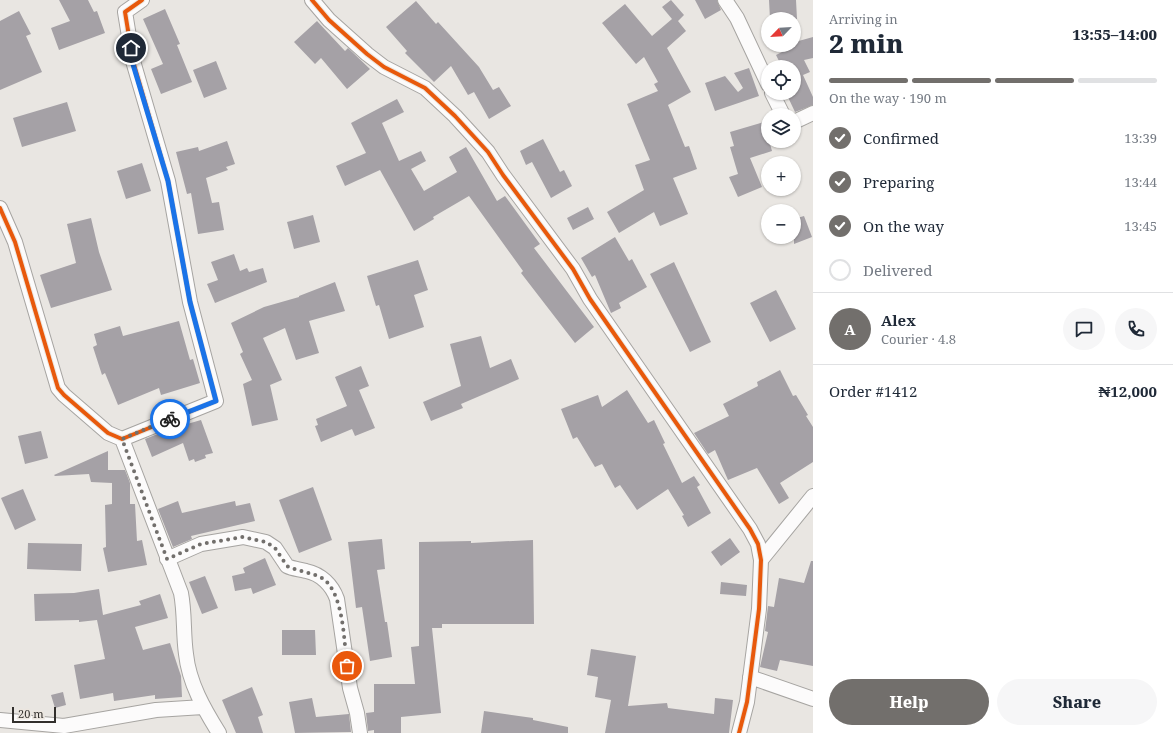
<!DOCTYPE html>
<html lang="en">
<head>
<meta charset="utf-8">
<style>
  :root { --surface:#fff; --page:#f6f6f7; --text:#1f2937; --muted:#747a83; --line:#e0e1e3; --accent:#726f6c }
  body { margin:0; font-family:"Noto Serif",serif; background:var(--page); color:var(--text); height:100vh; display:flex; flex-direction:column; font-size:15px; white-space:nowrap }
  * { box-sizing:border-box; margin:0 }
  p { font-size:13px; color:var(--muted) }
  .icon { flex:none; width:22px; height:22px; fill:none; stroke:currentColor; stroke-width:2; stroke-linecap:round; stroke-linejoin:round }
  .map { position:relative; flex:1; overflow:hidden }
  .panel { display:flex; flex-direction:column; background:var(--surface); width:360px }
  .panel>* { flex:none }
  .needle { width:26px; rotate:245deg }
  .buttons { position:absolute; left:761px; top:12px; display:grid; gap:8px }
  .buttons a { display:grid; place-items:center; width:40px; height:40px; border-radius:50%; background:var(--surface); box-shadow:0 1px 3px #0004; font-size:20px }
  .scale { position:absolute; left:12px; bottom:10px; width:44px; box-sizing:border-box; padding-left:4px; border:2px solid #322f2c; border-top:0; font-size:11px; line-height:14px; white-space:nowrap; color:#322f2c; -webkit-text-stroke:3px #ece6df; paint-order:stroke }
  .pin { position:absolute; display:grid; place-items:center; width:34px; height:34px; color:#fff; margin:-17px; border:2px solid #fff; border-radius:50%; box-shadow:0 1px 4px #0007 }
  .courier { position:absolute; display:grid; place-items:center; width:40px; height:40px; margin:-20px; border:3px solid #1a73e8; border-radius:50%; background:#fff; color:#222; box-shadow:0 1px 5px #0007 }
  .overview em { font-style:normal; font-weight:800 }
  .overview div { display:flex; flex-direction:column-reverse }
  .overview { display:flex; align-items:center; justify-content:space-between; height:68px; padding:0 16px }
  h1 { font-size:26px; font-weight:800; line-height:30px }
  .bar { display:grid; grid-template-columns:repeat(4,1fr); gap:6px 4px; align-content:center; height:48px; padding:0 16px }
  .bar i { height:5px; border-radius:3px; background:var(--line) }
  .bar .selected { background:var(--accent) }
  .bar p { grid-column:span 4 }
  .line { display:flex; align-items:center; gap:10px; padding:0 16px; border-top:1px solid var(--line) }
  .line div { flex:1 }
  .round { display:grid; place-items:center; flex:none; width:42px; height:42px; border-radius:21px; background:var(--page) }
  ol { padding:0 16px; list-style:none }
  li { display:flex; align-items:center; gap:12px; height:44px }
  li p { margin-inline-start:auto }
  li .icon { padding:4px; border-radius:50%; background:var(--accent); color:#fff; stroke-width:4 }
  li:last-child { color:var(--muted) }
  li i { width:22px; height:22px; border:2px solid var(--line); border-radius:50% }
  .primary-button { display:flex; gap:8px; margin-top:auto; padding:8px 16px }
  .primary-button a { flex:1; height:46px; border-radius:24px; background:var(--accent); color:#fff; font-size:16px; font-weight:800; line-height:46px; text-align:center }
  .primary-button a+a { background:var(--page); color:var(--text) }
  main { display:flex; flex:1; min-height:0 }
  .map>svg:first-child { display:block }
  .building { fill:#a5a1a6 }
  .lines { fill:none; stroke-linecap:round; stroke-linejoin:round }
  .minor-casing { stroke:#a6a4a1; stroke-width:16 }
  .minor { stroke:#fcfbfb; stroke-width:14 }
  .cycleway-casing { stroke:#ece6df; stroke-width:6 }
  .cycleway { stroke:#e8590c; stroke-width:4 }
  .done { stroke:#726f6c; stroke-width:4; stroke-dasharray:0 7.2 }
  .route { stroke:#1a73e8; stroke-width:5 }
</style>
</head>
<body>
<main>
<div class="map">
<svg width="813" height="733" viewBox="0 0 813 733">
  <rect width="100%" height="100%" fill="#e9e6e2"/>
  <path class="building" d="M 59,0 L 88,0 L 94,12 L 97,11 L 105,33 L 59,50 L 51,28 L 70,21 Z
    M 671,0 L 684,15 L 678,21 L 686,31 L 667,48 L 691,92 L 668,105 L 685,147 L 689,146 L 697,169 L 673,178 L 688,214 L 660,226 L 654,212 L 619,233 L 607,212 L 644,190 L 635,165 L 650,160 L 627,104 L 658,91 L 654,84 L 658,82 L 644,57 L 636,64 L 602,23 L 625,4 L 652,36 L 672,19 L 662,7 Z
    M 695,0 L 717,0 L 721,10 L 705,19 Z
    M 769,0 L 796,0 L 797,19 L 770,19 Z
    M 416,1 L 436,24 L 438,22 L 479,67 L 493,90 L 499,87 L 511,106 L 489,119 L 474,92 L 468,95 L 451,66 L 434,82 L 405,53 L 407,51 L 386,27 Z
    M 165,9 L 180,44 L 177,45 L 192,82 L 161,94 L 151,69 L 163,64 L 143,19 Z
    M 19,11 L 31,34 L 26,36 L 42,72 L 0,90 L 0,21 Z
    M 317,21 L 345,51 L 348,48 L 370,69 L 347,89 L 321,58 L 315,64 L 294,42 Z
    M 813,37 L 813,58 L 804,60 L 810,72 L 803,75 L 813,97 L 813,105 L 795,112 L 786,93 L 794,93 L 794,67 L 782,67 L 776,55 L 794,46 L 794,39 L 795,42 Z
    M 216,61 L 227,89 L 204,98 L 193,70 Z
    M 749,68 L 759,96 L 715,111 L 705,83 L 725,76 L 738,92 L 743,88 L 734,73 Z
    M 397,99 L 404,112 L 382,123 L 399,161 L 421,151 L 426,161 L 411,169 L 424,191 L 457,172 L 449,157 L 466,147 L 497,201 L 505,196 L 540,244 L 534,248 L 594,327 L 575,343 L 521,273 L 523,271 L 469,196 L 433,217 L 434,219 L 414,231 L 380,170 L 345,186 L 336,166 L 366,153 L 351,123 Z
    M 67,102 L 76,131 L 22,147 L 13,118 Z
    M 764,122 L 772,151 L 750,158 L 762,187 L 738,197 L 729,177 L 738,174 L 730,147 L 734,146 L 730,132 Z
    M 543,139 L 560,172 L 564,170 L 572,186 L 551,198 L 532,162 L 526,165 L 520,151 Z
    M 227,141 L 235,164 L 226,167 L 228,170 L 206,178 L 212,203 L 219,202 L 224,230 L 198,234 L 191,193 L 187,194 L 176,152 L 198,147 L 199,151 Z
    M 142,163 L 151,191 L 126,199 L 117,171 Z
    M 588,207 L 594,219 L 573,230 L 567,218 Z
    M 313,215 L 320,242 L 294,249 L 287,222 Z
    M 804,216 L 812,237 L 794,244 L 794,219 Z
    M 91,218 L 99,252 L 112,290 L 51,308 L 40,275 L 76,263 L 67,224 Z
    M 615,237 L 629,261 L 632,259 L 647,287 L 619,303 L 621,308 L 611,313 L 595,275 L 592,277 L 581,258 Z
    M 234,254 L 240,271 L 247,268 L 249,272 L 263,268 L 267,282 L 215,303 L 207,284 L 218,280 L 211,262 Z
    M 418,260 L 428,290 L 414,295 L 424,327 L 389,339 L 379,305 L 376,306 L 367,276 Z
    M 674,262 L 711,342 L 690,352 L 650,274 Z
    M 335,282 L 345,311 L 309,321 L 319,353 L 296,360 L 285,328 L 263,338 L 282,380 L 270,385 L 278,420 L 252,426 L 243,384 L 252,380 L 240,354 L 243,352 L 231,323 L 264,307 L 299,297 L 299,296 Z
    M 776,290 L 796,329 L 770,342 L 750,303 Z
    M 179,321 L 190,360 L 193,359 L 200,383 L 161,395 L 159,388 L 118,405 L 105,373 L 102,375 L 93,347 L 97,345 L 94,334 L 120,326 L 123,336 Z
    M 481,336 L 490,368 L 511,359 L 519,379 L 461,404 L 463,408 L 431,421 L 423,402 L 461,386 L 450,344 Z
    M 361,366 L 369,386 L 359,390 L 375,428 L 355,436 L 352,429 L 321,442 L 315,426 L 318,425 L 316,419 L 347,406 L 335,377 Z
    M 780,370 L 793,396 L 796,395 L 808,415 L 806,416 L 813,427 L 813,462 L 780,483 L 789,498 L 779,504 L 757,468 L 728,480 L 715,450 L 708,454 L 694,433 L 729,416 L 723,404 L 758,386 L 757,382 Z
    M 627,390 L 648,423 L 654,420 L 665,443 L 663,444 L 682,483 L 694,476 L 700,485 L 697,487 L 711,513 L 688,527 L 682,516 L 684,515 L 668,489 L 637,510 L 620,485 L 615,488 L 602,464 L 595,467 L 577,437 L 573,439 L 561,409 L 598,395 L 602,407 Z
    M 201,420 L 213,453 L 205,455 L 206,458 L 195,462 L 194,459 L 189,461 L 183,443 L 152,457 L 145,439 L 170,429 Z
    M 41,431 L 48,458 L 25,464 L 18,436 Z
    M 108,451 L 108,470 L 125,470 L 130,483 L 130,504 L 135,504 L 137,541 L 142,540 L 147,565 L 108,572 L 103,548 L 106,547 L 105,505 L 112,504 L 112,483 L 91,482 L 89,474 L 55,476 L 54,475 Z
    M 313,487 L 332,540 L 299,553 L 279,500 Z
    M 23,489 L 36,520 L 15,530 L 1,498 Z
    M 178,501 L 182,513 L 235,501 L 236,506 L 250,503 L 255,521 L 191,536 L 192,539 L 173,547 L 158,509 Z
    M 730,538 L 740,552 L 721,566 L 711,552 Z
    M 382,539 L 385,569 L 377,570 L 385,622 L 387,622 L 392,657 L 370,661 L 362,607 L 356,608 L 348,542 Z
    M 533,540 L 534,624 L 442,624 L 442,628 L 432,628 L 441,713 L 401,717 L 401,733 L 374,733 L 374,730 L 368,731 L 366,713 L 374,712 L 374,684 L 415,684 L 411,647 L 419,646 L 419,542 L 471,541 L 471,543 Z
    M 28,543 L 82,544 L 81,571 L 27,569 Z
    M 265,558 L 276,585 L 253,594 L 251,588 L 235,591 L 232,576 L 245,573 L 243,568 Z
    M 811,561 L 813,561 L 813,666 L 780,660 L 777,671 L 760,667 L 768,632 L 765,631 L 768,606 L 774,607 L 779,578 L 804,583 Z
    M 205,576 L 218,608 L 202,614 L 189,582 Z
    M 721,582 L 747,585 L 746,596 L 720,594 Z
    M 99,589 L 103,615 L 141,605 L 139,601 L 160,594 L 168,618 L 135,627 L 143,650 L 170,643 L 181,676 L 182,697 L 155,699 L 155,695 L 114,701 L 113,693 L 80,699 L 74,665 L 105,659 L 97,620 L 79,622 L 79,620 L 35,621 L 34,594 L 74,593 Z
    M 282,630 L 315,630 L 316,655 L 282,655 Z
    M 591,649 L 636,656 L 628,706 L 667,703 L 668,708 L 714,714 L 715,698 L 733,700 L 729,733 L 605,733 L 611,700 L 595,697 L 598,677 L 587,675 Z
    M 252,687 L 263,715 L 258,717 L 263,733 L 236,733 L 222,700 Z
    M 63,692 L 66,705 L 55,708 L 51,695 Z
    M 312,698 L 316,717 L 349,714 L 351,732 L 295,733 L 289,702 Z
    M 484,711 L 533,718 L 533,720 L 568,727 L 568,733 L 481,733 Z"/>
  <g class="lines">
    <defs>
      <path id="minor" d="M 312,0 L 329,20 L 367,54 L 384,67 L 425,88 L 455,116 L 488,152 L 503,175 L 573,269 L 590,299 L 750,529 L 758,544 L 761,560 L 759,609 L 747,702 L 739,733
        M 725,0 L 737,18 L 768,84
        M 772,93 L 783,115
        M 794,122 L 813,113
        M 0,208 L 15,242 L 58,388 L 64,395 L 108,433 L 122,439 L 216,401 L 190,302 L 168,181 L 133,61 L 125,12 L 142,0
        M 122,439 L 181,593 C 185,614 183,633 186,654 C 189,683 204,709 219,733
        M 167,559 L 201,544 L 243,537 L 266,542 L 275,548 L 287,566 C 293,569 299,569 306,571 C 321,574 332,585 337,599 L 350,688 L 357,713 L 360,733
        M 761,560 L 813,496
        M 750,677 L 813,699
        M 0,720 L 64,726 L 156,710 L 203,707"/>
    </defs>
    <use href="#minor" class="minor-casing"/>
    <use href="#minor" class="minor"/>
    <defs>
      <path id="cycleway" d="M 312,0 L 329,20 L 367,54 L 384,67 L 425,88 L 455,116 L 488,152 L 503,175 L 573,269 L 590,299 L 750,529 L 758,544 L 761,560 L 759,609 L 747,702 L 739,733
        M 0,208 L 15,242 L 58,388 L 64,395 L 108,433 L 122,439 L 216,401 L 190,302 L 168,181 L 133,61 L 125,12 L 142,0"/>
    </defs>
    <use href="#cycleway" class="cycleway-casing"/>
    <use href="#cycleway" class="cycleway"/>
  </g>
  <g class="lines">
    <path class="done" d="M 170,419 L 122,439 L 167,559 L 201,544 L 243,537 L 266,542 L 275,548 L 287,566 C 299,572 311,572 322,578 C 344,592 344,643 347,666"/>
    <path class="route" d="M 131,48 L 132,61 L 168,181 L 190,302 L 216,401 L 170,419"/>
  </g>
</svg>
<div class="buttons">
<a><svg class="needle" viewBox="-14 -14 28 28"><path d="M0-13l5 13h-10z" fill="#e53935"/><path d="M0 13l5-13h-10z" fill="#747a83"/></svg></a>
<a><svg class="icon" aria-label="locate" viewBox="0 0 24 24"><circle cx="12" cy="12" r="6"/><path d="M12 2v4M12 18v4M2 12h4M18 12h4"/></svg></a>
<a><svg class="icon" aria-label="layers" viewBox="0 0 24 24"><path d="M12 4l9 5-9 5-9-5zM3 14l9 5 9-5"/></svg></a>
<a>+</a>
<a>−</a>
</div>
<div class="scale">20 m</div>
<div class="pin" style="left:347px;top:666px;background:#ea580c"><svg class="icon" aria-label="bag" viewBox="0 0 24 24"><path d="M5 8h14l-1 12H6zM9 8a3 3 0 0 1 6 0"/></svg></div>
<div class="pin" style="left:131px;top:48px;background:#1f2937"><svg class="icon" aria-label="home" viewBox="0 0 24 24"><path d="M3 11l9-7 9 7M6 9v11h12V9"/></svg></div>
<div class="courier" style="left:170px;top:419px"><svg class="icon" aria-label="bike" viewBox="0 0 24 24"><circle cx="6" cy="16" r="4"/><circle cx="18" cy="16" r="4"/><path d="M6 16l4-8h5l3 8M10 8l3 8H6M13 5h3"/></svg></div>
</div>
<section class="panel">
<div class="overview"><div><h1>2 min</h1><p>Arriving in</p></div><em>13:55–14:00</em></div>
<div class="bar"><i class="selected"></i><i class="selected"></i><i class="selected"></i><i></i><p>On the way · 190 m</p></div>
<ol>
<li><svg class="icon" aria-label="check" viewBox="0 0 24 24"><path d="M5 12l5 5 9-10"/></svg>Confirmed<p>13:39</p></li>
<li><svg class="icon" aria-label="check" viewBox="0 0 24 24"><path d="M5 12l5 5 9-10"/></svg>Preparing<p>13:44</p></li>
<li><svg class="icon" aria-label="check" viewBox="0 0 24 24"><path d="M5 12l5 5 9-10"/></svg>On the way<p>13:45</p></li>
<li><i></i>Delivered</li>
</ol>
<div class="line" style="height:72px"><b class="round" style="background:var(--accent);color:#fff">A</b><div><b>Alex</b><p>Courier · 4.8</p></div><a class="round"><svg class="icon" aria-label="chat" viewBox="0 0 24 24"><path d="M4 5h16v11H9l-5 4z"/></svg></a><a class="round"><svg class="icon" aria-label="phone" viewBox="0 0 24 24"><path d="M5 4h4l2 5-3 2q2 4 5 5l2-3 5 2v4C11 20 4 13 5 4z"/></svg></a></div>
<div class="line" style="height:52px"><div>Order #1412</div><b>₦12,000</b></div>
<div class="primary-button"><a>Help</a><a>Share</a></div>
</section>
</main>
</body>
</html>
